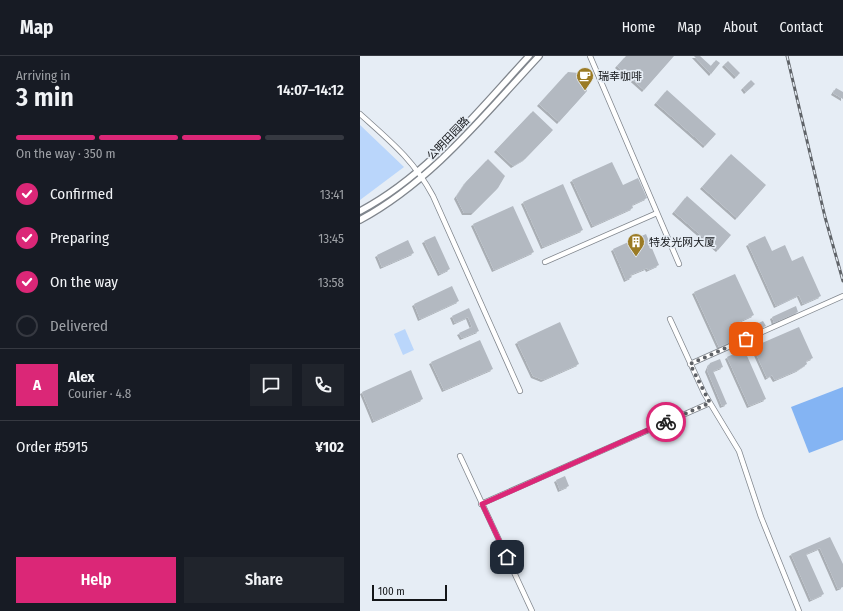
<!DOCTYPE html>
<html lang="en">
<head>
<meta charset="utf-8">
<style>
  :root { --surface:#171b24; --page:#20242c; --text:#f1f3f6; --muted:#9ea1a6; --line:#363941; --accent:#db2777 }
  body { margin:0; font-family:"Fira Sans Condensed","Noto Sans SC",sans-serif; background:var(--page); color:var(--text); height:100vh; display:flex; flex-direction:column; font-size:15px; white-space:nowrap }
  * { box-sizing:border-box; margin:0 }
  p { font-size:13px; color:var(--muted) }
  .icon { flex:none; width:22px; height:22px; fill:none; stroke:currentColor; stroke-width:2; stroke-linecap:round; stroke-linejoin:round }
  .map { position:relative; flex:1; overflow:hidden }
  .panel { display:flex; flex-direction:column; background:var(--surface); width:360px }
  .panel>* { flex:none }
  .scale { position:absolute; left:12px; bottom:10px; width:75px; box-sizing:border-box; padding-left:4px; border:2px solid #141619; border-top:0; font-size:11px; line-height:14px; white-space:nowrap; color:#141619; -webkit-text-stroke:3px #e6edf5; paint-order:stroke }
  .pin { position:absolute; display:grid; place-items:center; width:34px; height:34px; color:#fff; margin:-17px; border-radius:8px; box-shadow:0 2px 6px #0006 }
  .courier { position:absolute; display:grid; place-items:center; width:40px; height:40px; margin:-20px; border:3px solid #db2777; border-radius:50%; background:#fff; color:#222; box-shadow:0 1px 5px #0007 }
  .head em { font-style:normal; font-weight:600 }
  .head div { display:flex; flex-direction:column-reverse }
  .head { display:flex; align-items:center; justify-content:space-between; height:68px; padding:0 16px }
  h1 { font-size:26px; font-weight:600; line-height:30px }
  .bar { display:grid; grid-template-columns:repeat(4,1fr); gap:6px 4px; align-content:center; height:48px; padding:0 16px }
  .bar i { height:5px; border-radius:3px; background:var(--line) }
  .bar .selected { background:var(--accent) }
  .bar p { grid-column:span 4 }
  .line { display:flex; align-items:center; gap:10px; padding:0 16px; border-top:1px solid var(--line) }
  .line div { flex:1 }
  .round { display:grid; place-items:center; flex:none; width:42px; height:42px; border-radius:0px; background:var(--page) }
  ol { padding:0 16px; list-style:none }
  li { display:flex; align-items:center; gap:12px; height:44px }
  li p { margin-inline-start:auto }
  li .icon { padding:4px; border-radius:50%; background:var(--accent); color:#fff; stroke-width:4 }
  li:last-child { color:var(--muted) }
  li i { width:22px; height:22px; border:2px solid var(--line); border-radius:50% }
  .action { display:flex; gap:8px; margin-top:auto; padding:8px 16px }
  .action a { flex:1; height:46px; border-radius:0px; background:var(--accent); color:#fff; font-size:16px; font-weight:600; line-height:46px; text-align:center }
  .action a+a { background:var(--page); color:var(--text) }
  header { display:flex; align-items:center; gap:24px; box-sizing:border-box; height:56px; padding:0 20px; background:var(--surface); border-bottom:1px solid var(--line) }
  header strong { font-size:19px }
  nav { display:flex; gap:22px; margin-inline-start:auto; font-size:14px }
  main { display:flex; flex:1; min-height:0 }
  .map>svg:first-child { display:block }
  .green { fill:#bad6fb }
  .water { fill:#84b4f3 }
  .building { fill:#b3b9c1; filter:url(#shadow) }
  .lines { fill:none; stroke-linecap:round; stroke-linejoin:round }
  .minor-casing { stroke:#80868d; stroke-width:6 }
  .tertiary-casing { stroke:#80868d; stroke-width:8 }
  .minor { stroke:#fff; stroke-width:4.5 }
  .tertiary { stroke:#fff; stroke-width:5.5 }
  .rail-casing { stroke:#5f6368; stroke-width:3 }
  .rail { stroke:#e6edf5; stroke-width:1.5; stroke-dasharray:4.5; stroke-linecap:butt }
  .done { stroke:#5e6166; stroke-width:4; stroke-dasharray:0 7.2 }
  .route { stroke:#db2777; stroke-width:5 }
  .labels { text-anchor:middle; stroke-width:3.5; stroke-linejoin:round; paint-order:stroke }
  .poi-label { font-size:11px; fill:#141619; stroke:#e6edf5; text-anchor:start }
  .street-label { font-size:11px; fill:#141619; stroke:#e6edf5 }
</style>
</head>
<body>
<header>
<strong>Map</strong>
<nav><a>Home</a><a>Map</a><a>About</a><a>Contact</a></nav>
</header>
<main>
<section class="panel">
<div class="head"><div><h1>3 min</h1><p>Arriving in</p></div><em>14:07–14:12</em></div>
<div class="bar"><i class="selected"></i><i class="selected"></i><i class="selected"></i><i></i><p>On the way · 350 m</p></div>
<ol>
<li><svg class="icon" aria-label="check" viewBox="0 0 24 24"><path d="M5 12l5 5 9-10"/></svg>Confirmed<p>13:41</p></li>
<li><svg class="icon" aria-label="check" viewBox="0 0 24 24"><path d="M5 12l5 5 9-10"/></svg>Preparing<p>13:45</p></li>
<li><svg class="icon" aria-label="check" viewBox="0 0 24 24"><path d="M5 12l5 5 9-10"/></svg>On the way<p>13:58</p></li>
<li><i></i>Delivered</li>
</ol>
<div class="line" style="height:72px"><b class="round" style="background:var(--accent);color:#fff">A</b><div><b>Alex</b><p>Courier · 4.8</p></div><a class="round"><svg class="icon" aria-label="chat" viewBox="0 0 24 24"><path d="M4 5h16v11H9l-5 4z"/></svg></a><a class="round"><svg class="icon" aria-label="phone" viewBox="0 0 24 24"><path d="M5 4h4l2 5-3 2q2 4 5 5l2-3 5 2v4C11 20 4 13 5 4z"/></svg></a></div>
<div class="line" style="height:52px"><div>Order #5915</div><b>¥102</b></div>
<div class="action"><a>Help</a><a>Share</a></div>
</section>
<div class="map">
<svg width="483" height="555" viewBox="0 0 483 555">
  <defs>
    <filter id="shadow"><feDropShadow dx="-2" dy="2" stdDeviation="0" flood-color="#0004"/></filter>
  </defs>
  <rect width="100%" height="100%" fill="#e6edf5"/>
  <path class="green" d="M 0,69 L 44,111 L 0,144 Z
    M 45,273 L 54,294 L 43,299 L 34,278 Z"/>
  <path class="water" d="M 483,331 L 483,384 L 449,397 L 431,351 Z"/>
  <path class="building" d="M 266,0 L 314,0 L 284,34 L 257,10 Z
    M 334,0 L 340,0 L 351,10 L 356,4 L 360,7 L 351,18 Z
    M 368,5 L 380,17 L 376,21 L 364,9 Z
    M 208,16 L 219,17 L 227,35 L 199,66 L 179,48 Z
    M 391,24 L 395,28 L 386,36 L 383,32 Z
    M 476,32 L 483,36 L 483,43 L 473,37 Z
    M 307,34 L 356,78 L 345,90 L 296,47 Z
    M 173,55 L 193,74 L 165,103 L 153,110 L 136,94 Z
    M 371,98 L 406,129 L 377,162 L 342,131 Z
    M 128,103 L 145,120 L 138,132 L 113,157 L 104,157 L 96,141 L 106,126 Z
    M 252,106 L 263,129 L 278,122 L 287,142 L 272,149 L 273,152 L 233,170 L 212,124 Z
    M 203,128 L 223,174 L 183,191 L 163,146 Z
    M 327,140 L 371,179 L 358,194 L 314,156 Z
    M 153,150 L 174,196 L 134,214 L 113,168 Z
    M 286,178 L 299,209 L 288,214 L 287,212 L 270,219 L 272,221 L 266,224 L 253,193 Z
    M 75,180 L 90,213 L 80,218 L 64,185 Z
    M 405,180 L 412,195 L 425,189 L 432,205 L 443,200 L 461,240 L 443,248 L 439,239 L 416,250 L 388,188 Z
    M 48,184 L 54,197 L 22,211 L 17,199 Z
    M 375,218 L 394,259 L 370,270 L 374,278 L 403,265 L 406,270 L 359,291 L 334,236 Z
    M 92,230 L 99,245 L 60,263 L 54,248 Z
    M 436,250 L 438,256 L 414,267 L 412,261 Z
    M 109,252 L 119,275 L 102,282 L 99,277 L 112,271 L 108,261 L 95,267 L 92,260 Z
    M 200,266 L 219,308 L 183,324 L 173,320 L 157,286 Z
    M 439,271 L 453,302 L 446,305 L 447,308 L 438,314 L 415,324 L 412,319 L 407,322 L 393,291 Z
    M 120,284 L 133,313 L 84,334 L 71,306 Z
    M 384,293 L 406,343 L 389,350 L 367,301 Z
    M 360,303 L 363,311 L 353,315 L 367,348 L 362,350 L 347,314 L 350,307 Z
    M 51,314 L 63,343 L 14,365 L 2,336 Z
    M 205,420 L 209,430 L 200,434 L 196,424 Z
    M 470,481 L 483,508 L 483,531 L 478,533 L 460,492 L 446,498 L 464,538 L 451,544 L 431,498 Z"/>
  <g class="lines">
    <defs>
      <path id="minor" d="M 230,0 L 319,208
        M 0,58 C 30,85 53,103 73,140 L 160,335
        M 185,206 L 297,157
        M 310,263 L 344,337 L 379,395 L 401,461 L 439,555
        M 330,308 L 483,240
        M 100,400 L 172,555
        M 121,448 L 350,347"/>
      <path id="tertiary" d="M 0,155 C 68,119 117,56 169,0
        M 0,164 C 72,125 124,59 179,0"/>
    </defs>
    <use href="#minor" class="minor-casing"/>
    <use href="#tertiary" class="tertiary-casing"/>
    <use href="#minor" class="minor"/>
    <use href="#tertiary" class="tertiary"/>
    <defs>
      <path id="rail" d="M 427,0 L 465,161 L 483,225"/>
    </defs>
    <use href="#rail" class="rail-casing"/>
    <use href="#rail" class="rail"/>
  </g>
  <g class="lines">
    <path class="done" d="M 306,366 L 350,347 L 330,308 L 386,283"/>
    <path class="route" d="M 147,501 L 122,448 L 306,366"/>
  </g>
  <defs>
    <symbol id="cafe-pin" viewBox="-11 -11 22 30"><path d="M0 17L-7.5 6A9.5 9.5 0 1 1 7.5 6Z" fill="#9b7b25" stroke="#e6edf5"/><path d="M-5.5-4.5H6V0H3Q3 3.5 0 3.5H-2.5Q-5.5 3.5-5.5 0ZM3-3.2v2h1.7v-2ZM-6 4.5H4V6H-6Z" fill="#fff"/></symbol>
    <symbol id="building-pin" viewBox="-11 -11 22 30"><path d="M0 17L-7.5 6A9.5 9.5 0 1 1 7.5 6Z" fill="#9b7b25" stroke="#e6edf5"/><path d="M-4-6H4V6H1V3H-1V6H-4ZM-2.5-4.3h1.7v1.8h-1.7ZM.8-4.3h1.7v1.8H.8ZM-2.5-1h1.7V.8h-1.7ZM.8-1h1.7V.8H.8Z" fill="#fff"/></symbol>
  </defs>
  <g fill-rule="evenodd">
    <use href="#cafe-pin" x="215" y="10" width="20" height="27"/>
    <use href="#building-pin" x="266" y="176" width="20" height="27"/>
  </g>
  <g class="labels">
    <g class="poi-label">
      <text x="238" y="24">瑞幸咖啡</text>
      <text x="289" y="190">特发光网大厦</text>
    </g>
    <g class="street-label">
      <text transform="translate(88 82) rotate(-46)" y="4">公明田园路</text>
    </g>
  </g>
</svg>
<div class="scale">100 m</div>
<div class="pin" style="left:386px;top:283px;background:#ea580c"><svg class="icon" aria-label="bag" viewBox="0 0 24 24"><path d="M5 8h14l-1 12H6zM9 8a3 3 0 0 1 6 0"/></svg></div>
<div class="pin" style="left:147px;top:501px;background:#1f2937"><svg class="icon" aria-label="home" viewBox="0 0 24 24"><path d="M3 11l9-7 9 7M6 9v11h12V9"/></svg></div>
<div class="courier" style="left:306px;top:366px"><svg class="icon" aria-label="bike" viewBox="0 0 24 24"><circle cx="6" cy="16" r="4"/><circle cx="18" cy="16" r="4"/><path d="M6 16l4-8h5l3 8M10 8l3 8H6M13 5h3"/></svg></div>
</div>
</main>
</body>
</html>
